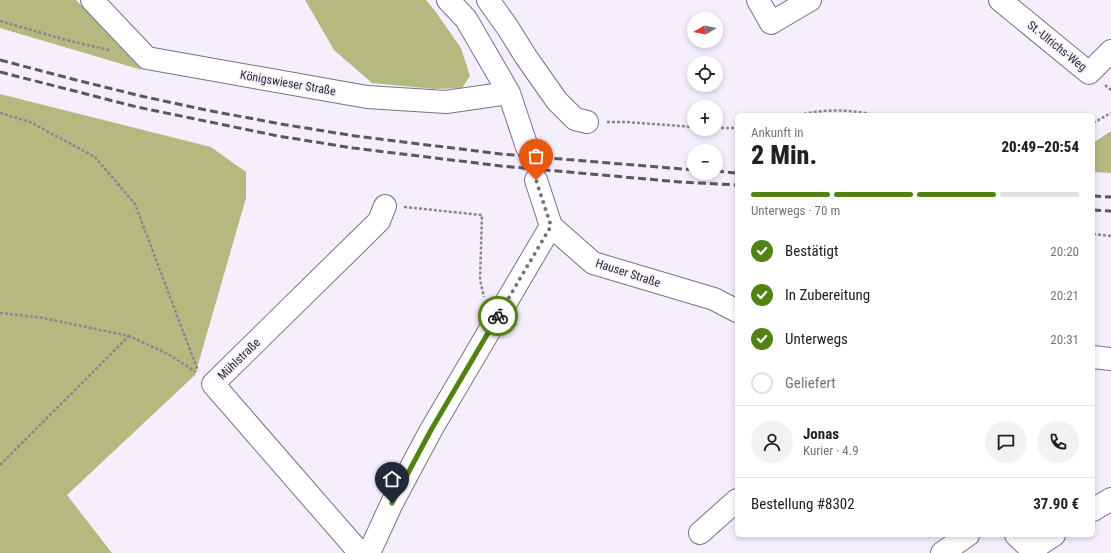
<!DOCTYPE html>
<html lang="de">
<head>
<meta charset="utf-8">
<style>
  :root { --surface:#fff; --page:#f2f2f2; --text:#202124; --muted:#757577; --line:#e0e0e0; --accent:#518213 }
  body { margin:0; font-family:"Roboto Condensed",sans-serif; background:var(--page); color:var(--text); height:100vh; display:flex; flex-direction:column; font-size:15px; white-space:nowrap }
  * { box-sizing:border-box; margin:0 }
  p { font-size:13px; color:var(--muted) }
  .icon { flex:none; width:22px; height:22px; fill:none; stroke:currentColor; stroke-width:2; stroke-linecap:round; stroke-linejoin:round }
  .map { position:relative; flex:1; overflow:hidden }
  .sheet { position:absolute; left:735px; top:113px; width:360px; height:424px; display:flex; flex-direction:column; background:var(--surface); border-radius:6px; box-shadow:0 2px 6px #0003 }
  .sheet>* { flex:none }
  .needle { width:26px; rotate:260deg }
  .fabs { position:absolute; left:687px; top:12px; display:grid; gap:8px }
  .fabs a { display:grid; place-items:center; width:36px; height:36px; border-radius:50%; background:var(--surface); box-shadow:0 2px 6px #0003; font-size:20px }
  .pin { position:absolute; display:grid; place-items:center; width:34px; height:34px; color:#fff; margin:-41px -17px; border-radius:50% 50% 50% 0; rotate:-45deg; box-shadow:0 0 4px #0007 }
  .pin .icon { rotate:45deg }
  .courier { position:absolute; display:grid; place-items:center; width:40px; height:40px; margin:-20px; border:3px solid #518213; border-radius:50%; background:#fff; color:#222; box-shadow:0 1px 5px #0007 }
  .summary em { font-style:normal; font-weight:800 }
  .summary div { display:flex; flex-direction:column-reverse }
  .summary { display:flex; align-items:center; justify-content:space-between; height:68px; padding:0 16px }
  h1 { font-size:26px; font-weight:800; line-height:30px }
  .bar { display:grid; grid-template-columns:repeat(4,1fr); gap:6px 4px; align-content:center; height:48px; padding:0 16px }
  .bar i { height:5px; border-radius:3px; background:var(--line) }
  .bar .on { background:var(--accent) }
  .bar p { grid-column:span 4 }
  .line { display:flex; align-items:center; gap:10px; padding:0 16px; border-top:1px solid var(--line) }
  .line div { flex:1 }
  .round { display:grid; place-items:center; flex:none; width:42px; height:42px; border-radius:21px; background:var(--page) }
  ol { padding:0 16px; list-style:none }
  li { display:flex; align-items:center; gap:12px; height:44px }
  li p { margin-inline-start:auto }
  li .icon { padding:4px; border-radius:50%; background:var(--accent); color:#fff; stroke-width:4 }
  li:last-child { color:var(--muted) }
  li i { width:22px; height:22px; border:2px solid var(--line); border-radius:50% }
  .map>svg:first-child { display:block }
  .forest { fill:#b4b980 }
  .lines { fill:none; stroke-linecap:round; stroke-linejoin:round }
  .minor-tunnel { stroke:#cec7d5; stroke-width:22; stroke-dasharray:22 11; stroke-linecap:butt }
  .minor-casing { stroke:#7b7186; stroke-width:24 }
  .path { stroke:#8b8692; stroke-width:2.5; stroke-dasharray:3 2; stroke-linecap:butt }
  .minor { stroke:#fff; stroke-width:22 }
  .rail { stroke:#5b5761; stroke-width:3; stroke-dasharray:8 4; stroke-linecap:butt }
  .done { stroke:#75707b; stroke-width:4; stroke-dasharray:0 7.2 }
  .route { stroke:#518213; stroke-width:5 }
  .labels { text-anchor:middle; stroke-width:3; stroke-linejoin:round; paint-order:stroke }
  .street-label { font-size:12px; fill:#302c35; stroke:#f5eefd }
</style>
</head>
<body>
<div class="map">
<svg width="1111" height="553" viewBox="0 0 1111 553">
  <rect width="100%" height="100%" fill="#f5eefd"/>
  <path class="forest" d="M 0,0 L 76,0 L 142,70 L 0,28 Z
    M 305,0 L 426,0 L 435,11 L 461,48 L 470,76 L 462,88 L 434,89 L 372,83 L 334,50 Z
    M 0,94 L 211,147 L 246,172 L 246,198 L 195,375 L 67,495 L 112,553 L 0,553 Z
    M 1111,131 L 1111,173 L 1093,172 L 1093,143 Z"/>
  <g class="lines">
    <path class="minor-tunnel" d="M 527,147 L 536,180"/>
    <defs>
      <path id="minor" d="M 92,0 L 147,58 L 367,97 L 446,102 L 509,93
        M 448,0 L 466,19 L 509,93 L 527,147
        M 488,0 L 508,28 L 526,57 L 557,101 L 575,119 L 587,122
        M 758,0 L 771,23 L 810,0
        M 1000,0 L 1089,73 L 1111,51
        M 536,180 L 551,226 L 593,263 L 714,299 L 737,311
        M 1093,357 L 1111,359
        M 1093,510 L 1111,499
        M 700,533 L 737,500
        M 1016,535 L 1035,553
        M 1031,550 L 1054,535
        M 360,553 L 213,384 L 379,221 L 385,206
        M 369,553 L 392,503 L 431,430 L 551,226
        M 942,553 L 968,535"/>
    </defs>
    <use href="#minor" class="minor-casing"/>
    <path class="path" d="M 0,21 L 70,41 L 109,50
      M 1105,85 L 1111,90
      M 0,113 L 30,122 L 95,157 L 135,204 L 198,371
      M 799,115 C 823,109 850,109 874,115
      M 607,122 L 626,122 L 694,127
      M 1093,123 L 1111,113
      M 716,128 L 737,128
      M 404,207 L 482,215 L 480,280 L 484,297
      M 1093,234 L 1111,236
      M 0,313 L 43,318 L 129,336 L 168,354 L 196,372
      M 0,465 L 129,336"/>
    <use href="#minor" class="minor"/>
    <path class="rail" d="M 0,60 L 76,80 L 141,96 L 206,110 L 281,124 L 355,136 L 501,154 L 694,170
      M 0,72 L 137,107 L 278,136 L 353,148 L 501,166 L 680,182 L 737,185
      M 716,171 L 737,173
      M 1093,196 L 1111,197
      M 1093,210 L 1111,211"/>
  </g>
  <g class="lines">
    <path class="done" d="M 498,316 L 551,226 L 536,180"/>
    <path class="route" d="M 392,503 L 431,430 L 498,316"/>
  </g>
  <g class="labels">
    <g class="street-label">
      <text transform="translate(1057 46) rotate(39)" y="4">St.-Ulrichs-Weg</text>
      <text transform="translate(288 83) rotate(10)" y="4">Königswieser Straße</text>
      <text transform="translate(628 273) rotate(18)" y="4">Hauser Straße</text>
      <text transform="translate(239 359) rotate(-44)" y="4">Mühlstraße</text>
    </g>
  </g>
</svg>
<div class="fabs">
<a><svg class="needle" viewBox="-14 -14 28 28"><path d="M0-13l5 13h-10z" fill="#e53935"/><path d="M0 13l5-13h-10z" fill="#757577"/></svg></a>
<a><svg class="icon" aria-label="locate" viewBox="0 0 24 24"><circle cx="12" cy="12" r="6"/><path d="M12 2v4M12 18v4M2 12h4M18 12h4"/></svg></a>
<a>+</a>
<a>−</a>
</div>
<div class="pin" style="left:536px;top:180px;background:#ea580c"><svg class="icon" aria-label="bag" viewBox="0 0 24 24"><path d="M5 8h14l-1 12H6zM9 8a3 3 0 0 1 6 0"/></svg></div>
<div class="pin" style="left:392px;top:503px;background:#1f2937"><svg class="icon" aria-label="home" viewBox="0 0 24 24"><path d="M3 11l9-7 9 7M6 9v11h12V9"/></svg></div>
<div class="courier" style="left:498px;top:316px"><svg class="icon" aria-label="bike" viewBox="0 0 24 24"><circle cx="6" cy="16" r="4"/><circle cx="18" cy="16" r="4"/><path d="M6 16l4-8h5l3 8M10 8l3 8H6M13 5h3"/></svg></div>
<section class="sheet">
<div class="summary"><div><h1>2 Min.</h1><p>Ankunft in</p></div><em>20:49–20:54</em></div>
<div class="bar"><i class="on"></i><i class="on"></i><i class="on"></i><i></i><p>Unterwegs · 70 m</p></div>
<ol>
<li><svg class="icon" aria-label="check" viewBox="0 0 24 24"><path d="M5 12l5 5 9-10"/></svg>Bestätigt<p>20:20</p></li>
<li><svg class="icon" aria-label="check" viewBox="0 0 24 24"><path d="M5 12l5 5 9-10"/></svg>In Zubereitung<p>20:21</p></li>
<li><svg class="icon" aria-label="check" viewBox="0 0 24 24"><path d="M5 12l5 5 9-10"/></svg>Unterwegs<p>20:31</p></li>
<li><i></i>Geliefert</li>
</ol>
<div class="line" style="height:72px"><a class="round"><svg class="icon" aria-label="person" viewBox="0 0 24 24"><circle cx="12" cy="8" r="4"/><path d="M4 21q1-7 8-7t8 7"/></svg></a><div><b>Jonas</b><p>Kurier · 4.9</p></div><a class="round"><svg class="icon" aria-label="chat" viewBox="0 0 24 24"><path d="M4 5h16v11H9l-5 4z"/></svg></a><a class="round"><svg class="icon" aria-label="phone" viewBox="0 0 24 24"><path d="M5 4h4l2 5-3 2q2 4 5 5l2-3 5 2v4C11 20 4 13 5 4z"/></svg></a></div>
<div class="line" style="height:52px"><div>Bestellung #8302</div><b>37.90 €</b></div>
</section>
</div>
</body>
</html>
